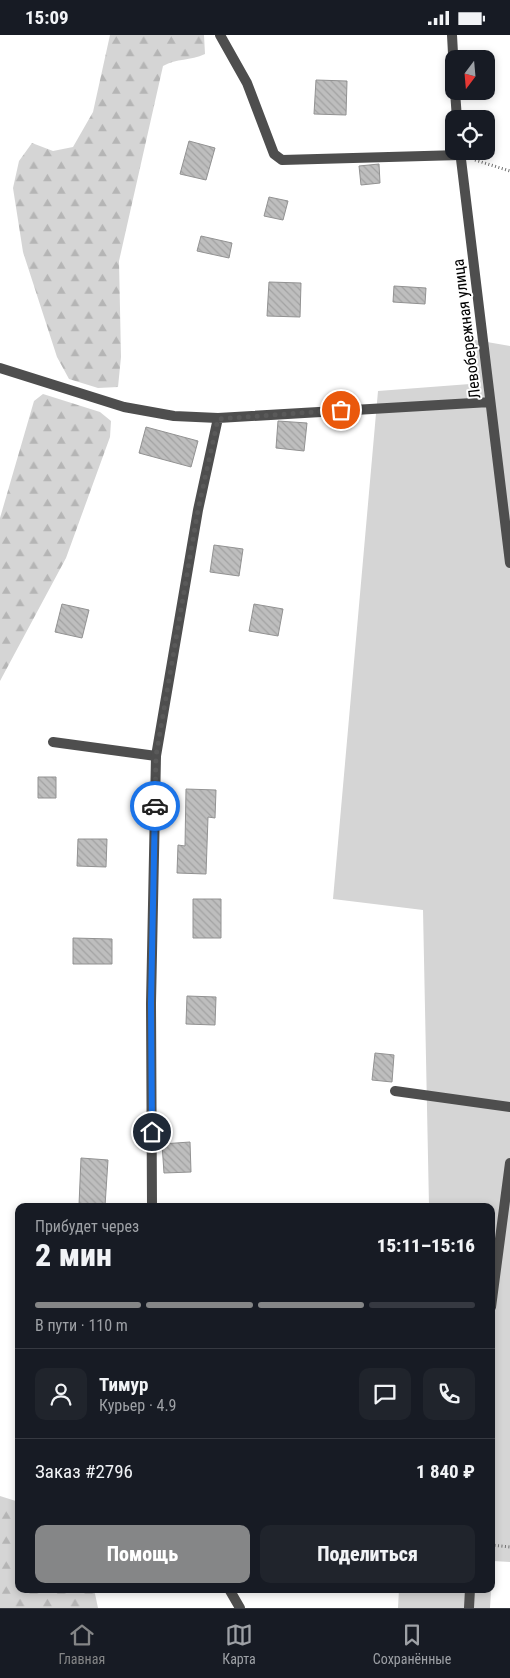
<!DOCTYPE html>
<html lang="ru">
<head>
<meta charset="utf-8">
<style>
  :root { --surface:#171b24; --page:#20242c; --text:#f1f3f6; --muted:#9ea1a6; --line:#363941; --accent:#858687 }
  body { margin:0; font-family:"Roboto Condensed",sans-serif; background:var(--page); color:var(--text); height:100vh; display:flex; flex-direction:column; font-size:19px; white-space:nowrap }
  * { box-sizing:border-box; margin:0 }
  p { font-size:16px; color:var(--muted) }
  .icon { flex:none; width:28px; height:28px; fill:none; stroke:currentColor; stroke-width:2; stroke-linecap:round; stroke-linejoin:round }
  .map { position:relative; flex:1; overflow:hidden }
  .side { position:absolute; left:15px; top:1168px; width:480px; height:390px; display:flex; flex-direction:column; background:var(--surface); border-radius:10px; box-shadow:0 2px 8px #0003 }
  .side>* { flex:none }
  .needle { width:32px; rotate:196deg }
  .buttons { position:absolute; left:445px; top:15px; display:grid; gap:10px }
  .buttons a { display:grid; place-items:center; width:50px; height:50px; border-radius:10px; background:var(--surface); box-shadow:0 2px 8px #0003; font-size:25px }
  .pin { position:absolute; display:grid; place-items:center; width:42px; height:42px; color:#fff; margin:-21px; border:2px solid #fff; border-radius:50%; box-shadow:0 1px 5px #0007 }
  .courier { position:absolute; display:grid; place-items:center; width:50px; height:50px; margin:-25px; border:4px solid #1a73e8; border-radius:50%; background:#fff; color:#222; box-shadow:0 1px 6px #0007 }
  .headline em { font-style:normal; font-weight:800 }
  .headline div { display:flex; flex-direction:column-reverse }
  .headline { display:flex; align-items:center; justify-content:space-between; height:85px; padding:0 20px }
  h1 { font-size:32px; font-weight:800; line-height:38px }
  .bar { display:grid; grid-template-columns:repeat(4,1fr); gap:8px 5px; align-content:center; height:60px; padding:0 20px }
  .bar i { height:6px; border-radius:4px; background:var(--line) }
  .bar .on { background:var(--accent) }
  .bar p { grid-column:span 4 }
  .line { display:flex; align-items:center; gap:12px; padding:0 20px; border-top:1px solid var(--line) }
  .line div { flex:1 }
  .round { display:grid; place-items:center; flex:none; width:52px; height:52px; border-radius:10px; background:var(--page) }
  .primary-button { display:flex; gap:10px; margin-top:auto; padding:10px 20px }
  .primary-button a { flex:1; height:58px; border-radius:10px; background:var(--accent); color:#fff; font-size:20px; font-weight:800; line-height:58px; text-align:center }
  .primary-button a+a { background:var(--page); color:var(--text) }
  .status { display:flex; justify-content:space-between; align-items:center; height:35px; padding:0 25px; background:var(--surface); direction:ltr }
  .status svg { height:14px; fill:currentColor }
  .tabs { display:flex; justify-content:space-around; align-items:center; height:70px; border-top:1px solid var(--line); background:var(--surface); font-size:14px; color:var(--muted) }
  .tabs a { display:grid; justify-items:center; gap:2px }
  .tabs .on { color:var(--accent) }
  .map>svg:first-child { display:block }
  .grass { fill:#d5d5d5 }
  .forest { fill:url(#forest-firs) }
  .building { fill:url(#building-back-hatch); stroke:#929292 }
  .lines { fill:none; stroke-linecap:round; stroke-linejoin:round }
  .path { stroke:#707070; stroke-width:3; stroke-dasharray:1 2.5; stroke-linecap:butt }
  .service { stroke:#4e4e4e; stroke-width:10 }
  .minor { stroke:#4e4e4e; stroke-width:10 }
  .done { stroke:#595959; stroke-width:5; stroke-dasharray:0 9 }
  .route { stroke:#1a73e8; stroke-width:6 }
  .labels { text-anchor:middle; stroke-width:4; stroke-linejoin:round; paint-order:stroke }
  .street-label { font-size:16px; fill:#000; stroke:#fff }
</style>
</head>
<body>
<div class="status"><b>15:09</b><svg viewBox="0 0 49 12"><path d="M0 12V9h3v3zM5 12V6h3v6zM10 12V3h3v9zM15 12V0h3v12zM26 1h20v11H26zM47 4h2v5h-2z"/></svg></div>
<div class="map">
<svg width="510" height="1573" viewBox="0 0 510 1573">
  <defs>
    <pattern id="forest-firs" width="22" height="20" patternUnits="userSpaceOnUse" patternTransform="scale(1.25)"><rect width="22" height="20" fill="#d5d5d5"/><path d="M5 1l3.5 6h-7zM16 11l3.5 6h-7z" fill="#b5b5b5"/></pattern>
    <pattern id="building-back-hatch" width="6" height="6" patternUnits="userSpaceOnUse" patternTransform="scale(1.25)"><rect width="6" height="6" fill="#bebebe"/><path d="M-1 5l2 2M0 0l6 6M5-1l2 2" fill="none" stroke="#a2a2a2"/></pattern>
  </defs>
  <rect width="100%" height="100%" fill="#fff"/>
  <path class="grass" d="M 464,303 L 510,311 L 510,1527 L 493,1526 L 490,1573 L 398,1573 L 399,1554 L 491,1554 L 491,1171 L 429,1171 L 423,875 L 333,864 L 378,356 L 470,349 Z"/>
  <path class="forest" d="M 110,0 L 204,0 L 205,19 C 190,26 177,23 163,31 L 119,226 L 121,322 L 118,352 L 98,353 L 69,344 L 57,322 L 23,217 L 13,153 L 19,126 L 32,108 L 53,116 L 73,112 L 93,77 Z
    M 43,359 L 100,377 L 111,386 L 110,402 L 66,523 L 0,646 L 0,483 L 34,366 Z
    M 0,1461 L 19,1467 L 19,1554 L 94,1554 L 98,1573 L 0,1573 Z"/>
  <path class="building" d="M 316,45 L 347,46 L 346,80 L 314,79 Z
    M 189,106 L 215,113 L 206,145 L 180,139 Z
    M 379,129 L 380,148 L 361,150 L 359,131 Z
    M 269,162 L 288,166 L 283,185 L 264,181 Z
    M 201,201 L 232,208 L 229,223 L 197,216 Z
    M 269,247 L 301,248 L 300,282 L 267,281 Z
    M 394,251 L 426,253 L 425,269 L 393,267 Z
    M 278,386 L 307,388 L 304,416 L 276,413 Z
    M 146,392 L 198,406 L 191,432 L 139,418 Z
    M 214,510 L 243,514 L 239,541 L 210,537 Z
    M 62,569 L 89,575 L 82,603 L 55,597 Z
    M 254,569 L 283,574 L 278,601 L 249,596 Z
    M 38,742 L 56,742 L 56,763 L 38,763 Z
    M 186,754 L 216,755 L 215,783 L 208,782 L 206,839 L 177,838 L 178,810 L 185,811 Z
    M 78,804 L 107,804 L 106,832 L 77,831 Z
    M 193,864 L 221,864 L 221,903 L 193,903 Z
    M 73,903 L 112,904 L 112,929 L 73,929 Z
    M 187,961 L 216,962 L 215,990 L 186,989 Z
    M 375,1018 L 394,1020 L 392,1047 L 372,1045 Z
    M 190,1107 L 191,1137 L 164,1138 L 162,1109 Z
    M 81,1123 L 108,1125 L 105,1171 L 79,1170 Z"/>
  <g class="lines">
    <path class="path" d="M 475,125 L 510,136
      M 491,1510 L 510,1512"/>
    <path class="service" d="M 220,0 L 247,48 L 274,119 L 282,125 L 460,120
      M 53,707 L 156,721
      M 395,1056 L 510,1072"/>
    <path class="minor" d="M 452,0 L 454,37
      M 455,56 L 457,84
      M 460,116 L 510,528
      M 0,333 L 124,372 L 174,381 L 218,383 L 490,367
      M 152,1171 L 151,968 L 156,721 L 198,475 L 218,383
      M 491,1272 L 510,1128
      M 229,1554 L 240,1573
      M 469,1573 L 470,1554"/>
  </g>
  <g class="lines">
    <path class="done" d="M 155,771 L 156,721 L 198,475 L 218,384 L 341,375"/>
    <path class="route" d="M 152,1097 L 151,968 L 155,771"/>
  </g>
  <g class="labels">
    <g class="street-label">
      <text transform="translate(466 294) rotate(-97)" y="6">Левобережная улица</text>
    </g>
  </g>
</svg>
<div class="buttons">
<a><svg class="needle" viewBox="-14 -14 28 28"><path d="M0-13l5 13h-10z" fill="#e53935"/><path d="M0 13l5-13h-10z" fill="#9ea1a6"/></svg></a>
<a><svg class="icon" aria-label="locate" viewBox="0 0 24 24"><circle cx="12" cy="12" r="6"/><path d="M12 2v4M12 18v4M2 12h4M18 12h4"/></svg></a>
</div>
<div class="pin" style="left:341px;top:375px;background:#ea580c"><svg class="icon" aria-label="bag" viewBox="0 0 24 24"><path d="M5 8h14l-1 12H6zM9 8a3 3 0 0 1 6 0"/></svg></div>
<div class="pin" style="left:152px;top:1097px;background:#1f2937"><svg class="icon" aria-label="home" viewBox="0 0 24 24"><path d="M3 11l9-7 9 7M6 9v11h12V9"/></svg></div>
<div class="courier" style="left:155px;top:771px"><svg class="icon" aria-label="car" viewBox="0 0 24 24"><path d="M5 17H2v-5l4-1 3-4h7l3 4 3 1v5h-3M9 17h6M6 11h13"/><circle cx="7" cy="17" r="2"/><circle cx="17" cy="17" r="2"/></svg></div>
<section class="side">
<div class="headline"><div><h1>2 мин</h1><p>Прибудет через</p></div><em>15:11–15:16</em></div>
<div class="bar"><i class="on"></i><i class="on"></i><i class="on"></i><i></i><p>В пути · 110 m</p></div>
<div class="line" style="height:90px"><a class="round"><svg class="icon" aria-label="person" viewBox="0 0 24 24"><circle cx="12" cy="8" r="4"/><path d="M4 21q1-7 8-7t8 7"/></svg></a><div><b>Тимур</b><p>Курьер · 4.9</p></div><a class="round"><svg class="icon" aria-label="chat" viewBox="0 0 24 24"><path d="M4 5h16v11H9l-5 4z"/></svg></a><a class="round"><svg class="icon" aria-label="phone" viewBox="0 0 24 24"><path d="M5 4h4l2 5-3 2q2 4 5 5l2-3 5 2v4C11 20 4 13 5 4z"/></svg></a></div>
<div class="line" style="height:65px"><div>Заказ #2796</div><b>1 840 ₽</b></div>
<div class="primary-button"><a>Помощь</a><a>Поделиться</a></div>
</section>
</div>
<nav class="tabs">
<a class="on"><svg class="icon" aria-label="home" viewBox="0 0 24 24"><path d="M3 11l9-7 9 7M6 9v11h12V9"/></svg>Главная</a>
<a><svg class="icon" aria-label="map" viewBox="0 0 24 24"><path d="M3 6l6-2 6 2 6-2v14l-6 2-6-2-6 2zM9 4v14M15 6v14"/></svg>Карта</a>
<a><svg class="icon" aria-label="saved" viewBox="0 0 24 24"><path d="M7 4h10v16l-5-4-5 4z"/></svg>Сохранённые</a>
</nav>
</body>
</html>
